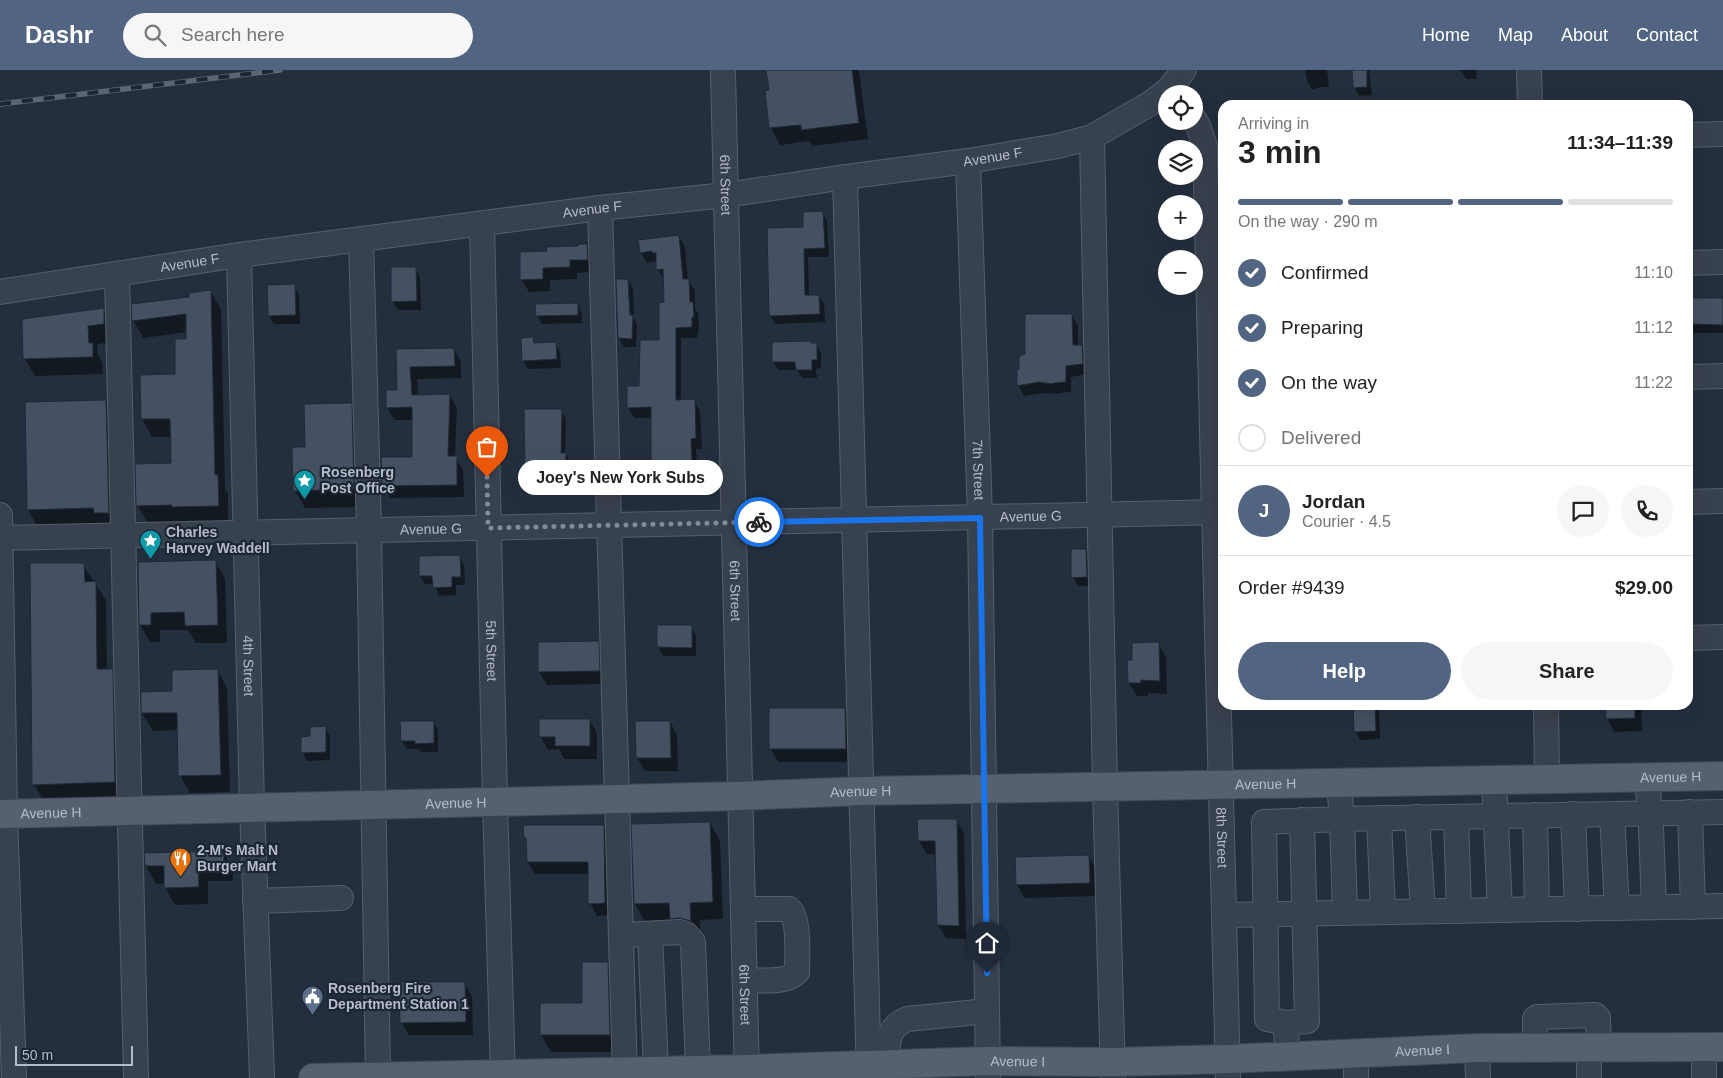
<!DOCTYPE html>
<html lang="en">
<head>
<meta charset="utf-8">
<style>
  :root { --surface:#fff; --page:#f6f6f6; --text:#222; --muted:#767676; --line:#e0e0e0; --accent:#516482 }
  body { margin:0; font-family:Arial,sans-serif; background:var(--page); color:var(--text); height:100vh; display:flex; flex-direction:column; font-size:19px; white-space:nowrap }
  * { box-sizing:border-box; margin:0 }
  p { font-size:16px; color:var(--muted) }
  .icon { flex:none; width:28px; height:28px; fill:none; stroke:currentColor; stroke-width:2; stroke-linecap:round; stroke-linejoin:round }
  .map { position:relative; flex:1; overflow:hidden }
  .drawer { position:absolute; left:1218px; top:30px; width:475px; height:610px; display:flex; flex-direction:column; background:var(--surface); border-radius:15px; box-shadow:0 5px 20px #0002 }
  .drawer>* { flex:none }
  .fabs { position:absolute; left:1158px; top:15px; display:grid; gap:10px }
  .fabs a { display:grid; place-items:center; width:45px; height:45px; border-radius:50%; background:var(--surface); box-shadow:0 5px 20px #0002; font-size:25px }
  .scale { position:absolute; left:15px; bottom:12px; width:118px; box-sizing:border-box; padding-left:5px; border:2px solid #b4bcc9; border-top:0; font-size:14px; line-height:18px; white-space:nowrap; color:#b4bcc9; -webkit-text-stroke:4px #1d2633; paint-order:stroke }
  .pin { position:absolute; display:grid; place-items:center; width:42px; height:42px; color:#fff; margin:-51px -21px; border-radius:50% 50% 50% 0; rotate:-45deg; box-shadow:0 0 5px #0007 }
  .pin .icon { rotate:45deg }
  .courier { position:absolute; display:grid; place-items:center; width:50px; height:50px; margin:-25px; border:4px solid #1a73e8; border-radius:50%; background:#fff; color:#222; box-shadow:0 1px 6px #0007 }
  .bubble { position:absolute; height:35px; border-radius:18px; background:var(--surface); box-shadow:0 5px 20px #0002; font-size:16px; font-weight:700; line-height:35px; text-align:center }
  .overview em { font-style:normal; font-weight:700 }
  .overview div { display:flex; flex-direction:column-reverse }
  .overview { display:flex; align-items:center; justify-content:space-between; height:85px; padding:0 20px }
  h1 { font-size:32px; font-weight:700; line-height:38px }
  .bar { display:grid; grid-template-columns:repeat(4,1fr); gap:8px 5px; align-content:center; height:60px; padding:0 20px }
  .bar i { height:6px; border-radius:4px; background:var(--line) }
  .bar .selected { background:var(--accent) }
  .bar p { grid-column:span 4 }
  .line { display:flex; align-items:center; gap:12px; padding:0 20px; border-top:1px solid var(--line) }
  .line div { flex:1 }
  .round { display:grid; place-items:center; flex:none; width:52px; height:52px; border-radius:26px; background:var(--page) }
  ol { padding:0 20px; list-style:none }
  li { display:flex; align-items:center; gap:15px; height:55px }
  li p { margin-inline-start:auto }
  li .icon { padding:5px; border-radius:50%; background:var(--accent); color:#fff; stroke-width:4 }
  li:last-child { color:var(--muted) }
  li i { width:28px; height:28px; border:2px solid var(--line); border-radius:50% }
  .action { display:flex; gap:10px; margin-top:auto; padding:10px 20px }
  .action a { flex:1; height:58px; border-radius:30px; background:var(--accent); color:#fff; font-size:20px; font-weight:700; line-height:58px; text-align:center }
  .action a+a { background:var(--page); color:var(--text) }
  header { display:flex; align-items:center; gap:30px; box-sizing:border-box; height:70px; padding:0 25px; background:var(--accent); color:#fff }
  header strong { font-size:24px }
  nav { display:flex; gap:28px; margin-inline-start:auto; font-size:18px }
  .search { width:350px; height:45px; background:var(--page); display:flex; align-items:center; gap:12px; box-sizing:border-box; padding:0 18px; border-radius:28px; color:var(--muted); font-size:19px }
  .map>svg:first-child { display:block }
  .shadow { fill:#0007 }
  .building { fill:#455162; stroke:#1f2835 }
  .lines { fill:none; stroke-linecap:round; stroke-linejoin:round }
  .minor-casing { stroke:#565f6c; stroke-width:26 }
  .major-casing { stroke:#414a57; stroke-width:30 }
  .minor { stroke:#38414e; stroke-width:24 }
  .major { stroke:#56606e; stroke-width:28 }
  .rail-casing { stroke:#5a6575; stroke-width:5.5 }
  .rail { stroke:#1d2633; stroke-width:4; stroke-dasharray:11; stroke-linecap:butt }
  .done { stroke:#828b98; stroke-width:5; stroke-dasharray:0 9 }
  .route { stroke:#1a73e8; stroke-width:6 }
  .labels { text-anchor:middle; stroke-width:4.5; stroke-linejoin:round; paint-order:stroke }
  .street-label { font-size:14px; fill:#b4bcc9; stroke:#1d2633 }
  .poi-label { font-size:14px; font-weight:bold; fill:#b4bcc9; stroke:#1d2633; text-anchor:start }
</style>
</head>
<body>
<header>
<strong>Dashr</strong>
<div class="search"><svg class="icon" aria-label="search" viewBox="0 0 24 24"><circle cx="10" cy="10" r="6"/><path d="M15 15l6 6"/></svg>Search here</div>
<nav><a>Home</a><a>Map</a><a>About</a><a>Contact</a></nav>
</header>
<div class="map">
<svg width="1723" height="1008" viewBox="0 0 1723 1008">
  <rect width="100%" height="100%" fill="#242f3e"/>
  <path class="shadow" d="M 768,0 L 859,0 L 868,69 L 812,76 L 809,71 L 780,75 L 771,58 L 766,22 L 770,22 Z
    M 1305,0 L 1327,0 L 1329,17 L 1320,17 L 1312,20 L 1307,11 Z
    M 1353,0 L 1369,0 L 1372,25 L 1359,26 L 1354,17 Z
    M 1458,0 L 1476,0 L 1477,9 L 1466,9 L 1461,1 Z
    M 822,142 L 827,151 L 829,187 L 808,187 L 809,226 L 819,226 L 824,234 L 825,252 L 775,254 L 770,246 L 805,158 Z
    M 679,166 L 685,177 L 688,210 L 695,221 L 695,239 L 698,243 L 699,257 L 697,268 L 681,268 L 681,331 L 694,330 L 700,341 L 702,379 L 696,379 L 699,421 L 676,422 L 670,412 L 670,405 L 659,406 L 653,395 L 652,348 L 634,348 L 628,337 L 641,317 L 660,272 L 665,234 L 664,210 L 658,199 L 657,191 L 647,193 L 641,182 Z
    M 587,175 L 594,188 L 594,202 L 577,203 L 577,209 L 550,210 L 550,221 L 529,222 L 522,210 L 548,182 Z
    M 415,198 L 420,207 L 421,240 L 398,240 L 393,232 Z
    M 628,210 L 633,218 L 634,249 L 637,255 L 636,277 L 624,277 L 619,268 Z
    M 294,216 L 299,224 L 300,254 L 274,254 L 269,246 Z
    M 210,221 L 221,239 L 225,419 L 228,424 L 228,453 L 184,455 L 182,452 L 148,453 L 137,435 L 172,394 L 172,367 L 152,367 L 142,349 L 142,306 L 176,305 L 187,270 L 187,262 L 143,268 L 133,250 Z
    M 1722,229 L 1723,263 L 1694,263 L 1691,257 L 1688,257 L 1688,230 Z
    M 577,234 L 582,243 L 582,253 L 542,254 L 537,246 Z
    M 103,239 L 114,257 L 114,272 L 97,274 L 98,285 L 102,292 L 103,304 L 35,306 L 24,288 Z
    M 1072,245 L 1078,256 L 1078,276 L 1082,277 L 1088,287 L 1088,304 L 1071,307 L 1071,322 L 1059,323 L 1058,324 L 1046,323 L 1024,326 L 1018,315 L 1026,286 Z
    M 533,269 L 536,275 L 555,273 L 560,282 L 561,298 L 528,299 L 523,291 Z
    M 812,274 L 816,274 L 821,283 L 821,298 L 816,299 L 817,308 L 802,308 L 797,300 L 778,300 L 773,291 Z
    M 454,279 L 461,292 L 461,308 L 417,309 L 418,326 L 450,326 L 457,338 L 455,387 L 463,400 L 464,427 L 390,428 L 383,415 L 413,388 L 414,350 L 394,350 L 387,337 L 398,321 L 397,280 Z
    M 105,331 L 116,349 L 118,460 L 38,457 L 28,440 Z
    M 351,334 L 361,352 L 364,437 L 305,438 L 295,420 Z
    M 561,341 L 566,349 L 565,383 L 570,392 L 570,413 L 531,413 L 526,404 Z
    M 1086,480 L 1091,489 L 1091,516 L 1078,516 L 1073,507 Z
    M 459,486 L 464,495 L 465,515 L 456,515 L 456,525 L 439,526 L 434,514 L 425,514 L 420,506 Z
    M 215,491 L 225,509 L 227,573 L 196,573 L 188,560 L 160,560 L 160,572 L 150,572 L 140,555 L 139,493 Z
    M 83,495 L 106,530 L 107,600 L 112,600 L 122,618 L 125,729 L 44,732 L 34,714 Z
    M 691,557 L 696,565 L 696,586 L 663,586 L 658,577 Z
    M 598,573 L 606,586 L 606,614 L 547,615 L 539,602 Z
    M 1158,573 L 1166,587 L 1167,624 L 1148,623 L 1148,626 L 1137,626 L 1129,613 L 1133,591 Z
    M 217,600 L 227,618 L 230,722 L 190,723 L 180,705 L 179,660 L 153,661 L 142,643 L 174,622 Z
    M 1355,635 L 1377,635 L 1379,639 L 1380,669 L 1360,670 L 1355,661 Z
    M 1607,635 L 1641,635 L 1642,661 L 1614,662 L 1607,648 Z
    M 845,639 L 852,652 L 853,692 L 778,692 L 771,679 Z
    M 590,650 L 597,663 L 597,689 L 564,689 L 559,679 L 548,680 L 540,666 Z
    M 433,652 L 438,660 L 438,682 L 421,682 L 420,679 L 407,679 L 402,671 Z
    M 670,652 L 677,665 L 678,701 L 645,701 L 637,688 Z
    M 325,657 L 330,666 L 330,690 L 307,691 L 302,682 Z
    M 956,750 L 964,763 L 966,869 L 946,868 L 938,855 L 937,784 L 927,784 L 919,771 Z
    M 710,753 L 720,771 L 723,849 L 700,850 L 700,868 L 672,851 L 645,852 L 635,834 Z
    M 603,756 L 610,769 L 612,845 L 597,846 L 590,833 L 589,804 L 535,804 L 528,792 L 528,772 L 525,768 Z
    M 223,782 L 233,800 L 233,811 L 208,811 L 208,834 L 175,835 L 165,817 L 165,813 L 156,814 L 146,796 Z
    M 1089,786 L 1096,800 L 1097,826 L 1024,828 L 1017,814 Z
    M 607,893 L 617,911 L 619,982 L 551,982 L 541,965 L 583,934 Z
    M 464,913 L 472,926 L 473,965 L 409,965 L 401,952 Z"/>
  <path class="building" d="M 766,0 L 852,0 L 859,53 L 801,60 L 801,55 L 769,58 L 765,21 L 769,20 Z
    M 1352,0 L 1367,0 L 1367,17 L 1353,18 Z
    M 823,141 L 825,178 L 804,179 L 805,225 L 819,225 L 820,244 L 769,246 L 767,158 L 803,157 L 803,142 Z
    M 679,165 L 683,209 L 689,209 L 690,232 L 693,232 L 694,247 L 692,247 L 692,257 L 676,258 L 676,330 L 695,329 L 696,368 L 691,369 L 693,411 L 669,412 L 668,395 L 651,395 L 651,337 L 627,338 L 627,316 L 639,316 L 640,270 L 659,270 L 659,233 L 664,232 L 663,199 L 656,200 L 656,183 L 652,183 L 652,181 L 640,183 L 638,170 Z
    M 578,174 L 587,174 L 588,190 L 570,190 L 570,197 L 543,198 L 543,209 L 520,210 L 520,182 L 547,181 L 546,177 L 578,176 Z
    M 391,197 L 416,197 L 417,231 L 391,232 Z
    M 616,209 L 628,209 L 630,245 L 633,245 L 632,269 L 618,268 Z
    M 295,214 L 296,245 L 268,246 L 267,215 Z
    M 211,220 L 215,405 L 218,405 L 219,436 L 172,437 L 172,435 L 136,436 L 135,394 L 171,393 L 170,349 L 141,349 L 140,305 L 175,304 L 175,269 L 186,269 L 186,244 L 132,251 L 131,234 L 189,227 L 189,223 Z
    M 1688,228 L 1723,228 L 1723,255 L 1688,254 Z
    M 578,233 L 578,245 L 536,246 L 535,234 Z
    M 104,238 L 104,254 L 88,256 L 89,273 L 93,273 L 93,287 L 23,289 L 22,249 Z
    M 1025,244 L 1072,244 L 1073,275 L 1082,275 L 1083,294 L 1066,296 L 1066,312 L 1053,313 L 1053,314 L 1039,312 L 1017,316 L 1017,299 L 1019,299 L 1019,286 L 1025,284 Z
    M 533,267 L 534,273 L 556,272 L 557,289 L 522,291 L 521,268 Z
    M 811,271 L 811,273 L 817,273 L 817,290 L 812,290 L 812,300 L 796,300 L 795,292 L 772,292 L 772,272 Z
    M 454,278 L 455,296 L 410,297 L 412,325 L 450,324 L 448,386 L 457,386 L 457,415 L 382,416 L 381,387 L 412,387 L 412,337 L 386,338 L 386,320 L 397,320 L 396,279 Z
    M 106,330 L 109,443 L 94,443 L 93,438 L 27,440 L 25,332 Z
    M 352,333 L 354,419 L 293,421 L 292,377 L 305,377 L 304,334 Z
    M 524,339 L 562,339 L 561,383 L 566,383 L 566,405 L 525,405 Z
    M 1071,479 L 1086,479 L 1087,507 L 1071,508 Z
    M 460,485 L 461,507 L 452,507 L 452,517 L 433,518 L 432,506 L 419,506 L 419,486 Z
    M 216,490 L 218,555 L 185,556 L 184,542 L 151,543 L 151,555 L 139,555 L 138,492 Z
    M 30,493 L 84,493 L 85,512 L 96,511 L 97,599 L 113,599 L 115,712 L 32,715 Z
    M 657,555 L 692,555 L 692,578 L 657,577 Z
    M 599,571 L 600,601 L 538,602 L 538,572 Z
    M 1159,572 L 1160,611 L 1141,610 L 1141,613 L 1128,613 L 1127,590 L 1132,590 L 1132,573 Z
    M 218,599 L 221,705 L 178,706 L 177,643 L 141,643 L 141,622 L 172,621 L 172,600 Z
    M 1353,635 L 1375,635 L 1376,661 L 1354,662 Z
    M 1605,635 L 1635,635 L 1635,648 L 1606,649 Z
    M 769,638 L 845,638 L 846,679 L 769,679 Z
    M 539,649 L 590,649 L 590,676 L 555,676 L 555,667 L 539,667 Z
    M 400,651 L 434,651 L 434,673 L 415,674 L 415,671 L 401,671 Z
    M 635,651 L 670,651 L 671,688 L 636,688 Z
    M 326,656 L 326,682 L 301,683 L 301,667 L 310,666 L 310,657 Z
    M 917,749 L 957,749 L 959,856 L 937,855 L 935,771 L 918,771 Z
    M 710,752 L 713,832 L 690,833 L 691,851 L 680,848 L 670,849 L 669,833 L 634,834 L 631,754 Z
    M 523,755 L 604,755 L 605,833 L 588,834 L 588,792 L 527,792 L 526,768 L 524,768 Z
    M 224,781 L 224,793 L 198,794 L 199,817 L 164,818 L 164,796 L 145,796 L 144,783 Z
    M 1089,785 L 1090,813 L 1016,815 L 1015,787 Z
    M 582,892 L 608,892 L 610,965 L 540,965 L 540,933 L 582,933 Z
    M 399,912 L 465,912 L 466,952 L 400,953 Z"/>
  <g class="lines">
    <defs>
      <g id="minor">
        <path d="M 1529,0 L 1530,35"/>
        <path id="s1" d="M 723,3 L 747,1008"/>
        <path id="s2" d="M 1194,49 L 1198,56 L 1205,76 L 1228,1008"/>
        <path d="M 1688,65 L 1723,64"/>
        <path d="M 1092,67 L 1105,717 L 1113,1008"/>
        <path id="s3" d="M 968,91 L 980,447 L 988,1008"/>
        <path d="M 845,107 L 869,1008"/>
        <path d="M 600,138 L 625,1008"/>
        <path id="s4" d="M 482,155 L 495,731 L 503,1008"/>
        <path d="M 361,169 L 369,461 L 378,1008"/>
        <path id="s5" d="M 239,185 L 252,737 L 262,1008"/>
        <path d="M 1688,193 L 1723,192"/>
        <path d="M 117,205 L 136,1008"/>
        <path id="s6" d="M 0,222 L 239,185 L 600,138 L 726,125 L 845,107 L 968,91 L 1058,76 L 1092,67 L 1151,33 L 1169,19 L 1184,0"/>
        <path d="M 1688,307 L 1723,306"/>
        <path d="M 1688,432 L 1723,431"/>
        <path d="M 0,445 L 5,744 L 14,1008"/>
        <path id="s7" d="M 0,468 L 1222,442"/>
        <path d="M 1688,568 L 1723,567"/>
        <path d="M 1546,635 L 1547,709"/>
        <path d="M 1647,707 L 1651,758 L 1654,837"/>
        <path d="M 1494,710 L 1500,840"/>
        <path d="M 1690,742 L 1693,837"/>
        <path d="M 1573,744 L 1577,839"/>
        <path d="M 1612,744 L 1617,838"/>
        <path d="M 1535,745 L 1537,839"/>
        <path d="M 1417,747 L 1423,841"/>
        <path d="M 1456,747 L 1459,841"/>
        <path d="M 1379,748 L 1383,842"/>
        <path d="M 255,831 L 341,828"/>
        <path d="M 743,839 L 789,839 C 800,849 797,887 797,902 C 786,914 760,910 745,910"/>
        <path d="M 1345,843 L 1342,749 L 1723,742"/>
        <path d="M 1224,845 L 1723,836"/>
        <path d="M 650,864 L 656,1000"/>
        <path d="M 622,865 L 680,862 L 686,864 L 693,872 L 698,999"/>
        <path d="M 1286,953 L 1267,949 L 1264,752 L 1342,749 L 1339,713"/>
        <path d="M 1477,978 L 1478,1008"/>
        <path d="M 1535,978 L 1535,949 L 1537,947 L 1595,945 L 1598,948 L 1599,978"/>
        <path d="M 1589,978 L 1589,1008"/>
        <path d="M 1704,978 L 1704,1008"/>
        <path d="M 1356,983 L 1356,1008"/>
        <path d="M 1287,986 L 1286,953 L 1307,951 L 1302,750"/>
        <path d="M 886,994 C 889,973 885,959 907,949 L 987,941"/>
      </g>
      <g id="major">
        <path id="s8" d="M 0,744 L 740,726 L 863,721 L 1723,706"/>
        <path id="s9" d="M 313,1008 L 747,999 L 988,991 L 1113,992 L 1228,989 L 1477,978 L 1723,977"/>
      </g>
    </defs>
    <use href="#minor" class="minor-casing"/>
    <use href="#major" class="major-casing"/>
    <use href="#minor" class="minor"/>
    <use href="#major" class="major"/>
    <defs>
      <path id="rail" d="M 0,34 L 280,0"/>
    </defs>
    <use href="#rail" class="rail-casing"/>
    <use href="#rail" class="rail"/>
  </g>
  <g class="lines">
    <path class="done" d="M 487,407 L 488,458 L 759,452"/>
    <path class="route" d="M 759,452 L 980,448 L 987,903"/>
  </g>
  <defs>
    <symbol id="sight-pin" viewBox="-11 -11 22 30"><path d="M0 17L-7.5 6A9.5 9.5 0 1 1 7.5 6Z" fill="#0f9aa8" stroke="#1d2633"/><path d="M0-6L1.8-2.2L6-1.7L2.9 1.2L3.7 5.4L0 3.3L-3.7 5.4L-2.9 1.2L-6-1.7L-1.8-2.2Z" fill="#fff"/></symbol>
    <symbol id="restaurant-pin" viewBox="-11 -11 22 30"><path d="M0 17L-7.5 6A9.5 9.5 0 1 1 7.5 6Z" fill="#e8710a" stroke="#1d2633"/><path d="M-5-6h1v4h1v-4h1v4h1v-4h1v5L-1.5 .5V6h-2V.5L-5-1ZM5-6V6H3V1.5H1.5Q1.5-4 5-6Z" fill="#fff"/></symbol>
    <symbol id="civic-pin" viewBox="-11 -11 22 30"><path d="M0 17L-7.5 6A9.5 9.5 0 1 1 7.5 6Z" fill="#5c6f8a" stroke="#1d2633"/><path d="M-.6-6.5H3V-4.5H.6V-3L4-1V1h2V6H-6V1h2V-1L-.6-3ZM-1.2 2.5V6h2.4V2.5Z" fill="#fff"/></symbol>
  </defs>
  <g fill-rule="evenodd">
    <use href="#sight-pin" x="292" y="398" width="25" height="34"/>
    <use href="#sight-pin" x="138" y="458" width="25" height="34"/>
    <use href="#restaurant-pin" x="168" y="776" width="25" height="34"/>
    <use href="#civic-pin" x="300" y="914" width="25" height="34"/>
  </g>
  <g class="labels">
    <g class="street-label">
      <text dy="5" stroke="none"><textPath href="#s6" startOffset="1002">Avenue F</textPath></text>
      <text dy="5" stroke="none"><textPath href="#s1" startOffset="112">6th Street</textPath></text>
      <text dy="5" stroke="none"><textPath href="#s6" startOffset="598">Avenue F</textPath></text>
      <text dy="5" stroke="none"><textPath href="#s6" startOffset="192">Avenue F</textPath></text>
      <text dy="5" stroke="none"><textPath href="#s3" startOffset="309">7th Street</textPath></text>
      <text dy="5" stroke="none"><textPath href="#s7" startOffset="1031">Avenue G</textPath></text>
      <text dy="5" stroke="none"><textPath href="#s7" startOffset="431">Avenue G</textPath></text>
      <text dy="5" stroke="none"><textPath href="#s1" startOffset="518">6th Street</textPath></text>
      <text dy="5" stroke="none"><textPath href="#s4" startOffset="426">5th Street</textPath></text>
      <text dy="5" stroke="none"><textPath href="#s5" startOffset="411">4th Street</textPath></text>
      <text dy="5" stroke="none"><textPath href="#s8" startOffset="1671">Avenue H</textPath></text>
      <text dy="5" stroke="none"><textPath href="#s8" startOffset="1266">Avenue H</textPath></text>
      <text dy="5" stroke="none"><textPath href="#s8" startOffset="861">Avenue H</textPath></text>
      <text dy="5" stroke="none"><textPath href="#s8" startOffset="456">Avenue H</textPath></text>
      <text dy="5" stroke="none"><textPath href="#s8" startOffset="51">Avenue H</textPath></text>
      <text dy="5" stroke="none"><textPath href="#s2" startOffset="721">8th Street</textPath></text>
      <text dy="5" stroke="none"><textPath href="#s1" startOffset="922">6th Street</textPath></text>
      <text dy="5" stroke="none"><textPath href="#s9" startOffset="1110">Avenue I</textPath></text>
      <text dy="5" stroke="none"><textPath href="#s9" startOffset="705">Avenue I</textPath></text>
    </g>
    <g class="poi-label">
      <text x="321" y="407">Rosenberg<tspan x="321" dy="16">Post Office</tspan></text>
      <text x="166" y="467">Charles<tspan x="166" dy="16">Harvey Waddell</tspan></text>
      <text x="197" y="785">2-M's Malt N<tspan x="197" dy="16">Burger Mart</tspan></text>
      <text x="328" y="923">Rosenberg Fire<tspan x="328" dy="16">Department Station 1</tspan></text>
    </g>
  </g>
</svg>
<div class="fabs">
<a><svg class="icon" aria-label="locate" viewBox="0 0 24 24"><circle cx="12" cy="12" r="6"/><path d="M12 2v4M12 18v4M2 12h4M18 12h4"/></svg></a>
<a><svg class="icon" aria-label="layers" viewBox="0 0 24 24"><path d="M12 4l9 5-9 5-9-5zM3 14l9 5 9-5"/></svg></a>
<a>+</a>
<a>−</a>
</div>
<div class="scale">50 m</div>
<div class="pin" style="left:487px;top:407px;background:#ea580c"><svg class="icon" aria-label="bag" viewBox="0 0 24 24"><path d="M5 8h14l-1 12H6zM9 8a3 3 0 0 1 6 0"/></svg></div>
<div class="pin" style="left:987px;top:903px;background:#1f2937"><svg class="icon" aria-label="home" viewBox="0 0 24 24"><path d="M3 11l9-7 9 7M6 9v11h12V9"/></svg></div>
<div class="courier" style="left:759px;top:452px"><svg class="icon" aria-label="bike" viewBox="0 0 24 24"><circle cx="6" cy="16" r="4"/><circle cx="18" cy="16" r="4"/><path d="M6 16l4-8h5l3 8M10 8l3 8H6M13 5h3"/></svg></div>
<div class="bubble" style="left:518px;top:390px;width:205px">Joey's New York Subs</div>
<section class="drawer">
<div class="overview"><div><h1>3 min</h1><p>Arriving in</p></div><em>11:34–11:39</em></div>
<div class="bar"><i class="selected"></i><i class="selected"></i><i class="selected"></i><i></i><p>On the way · 290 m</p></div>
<ol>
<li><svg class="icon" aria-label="check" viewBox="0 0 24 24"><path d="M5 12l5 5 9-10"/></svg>Confirmed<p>11:10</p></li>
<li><svg class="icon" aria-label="check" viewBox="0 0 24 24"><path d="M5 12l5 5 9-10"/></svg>Preparing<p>11:12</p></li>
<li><svg class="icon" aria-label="check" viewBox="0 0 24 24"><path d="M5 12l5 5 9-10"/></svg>On the way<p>11:22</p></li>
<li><i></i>Delivered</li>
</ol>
<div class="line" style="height:90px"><b class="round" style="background:var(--accent);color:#fff">J</b><div><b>Jordan</b><p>Courier · 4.5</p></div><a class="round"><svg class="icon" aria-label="chat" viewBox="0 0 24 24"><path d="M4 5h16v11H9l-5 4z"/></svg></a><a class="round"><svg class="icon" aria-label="phone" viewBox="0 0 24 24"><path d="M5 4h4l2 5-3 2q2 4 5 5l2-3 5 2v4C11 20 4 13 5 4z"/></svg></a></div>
<div class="line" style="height:65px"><div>Order #9439</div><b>$29.00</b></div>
<div class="action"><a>Help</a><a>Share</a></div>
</section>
</div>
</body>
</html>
